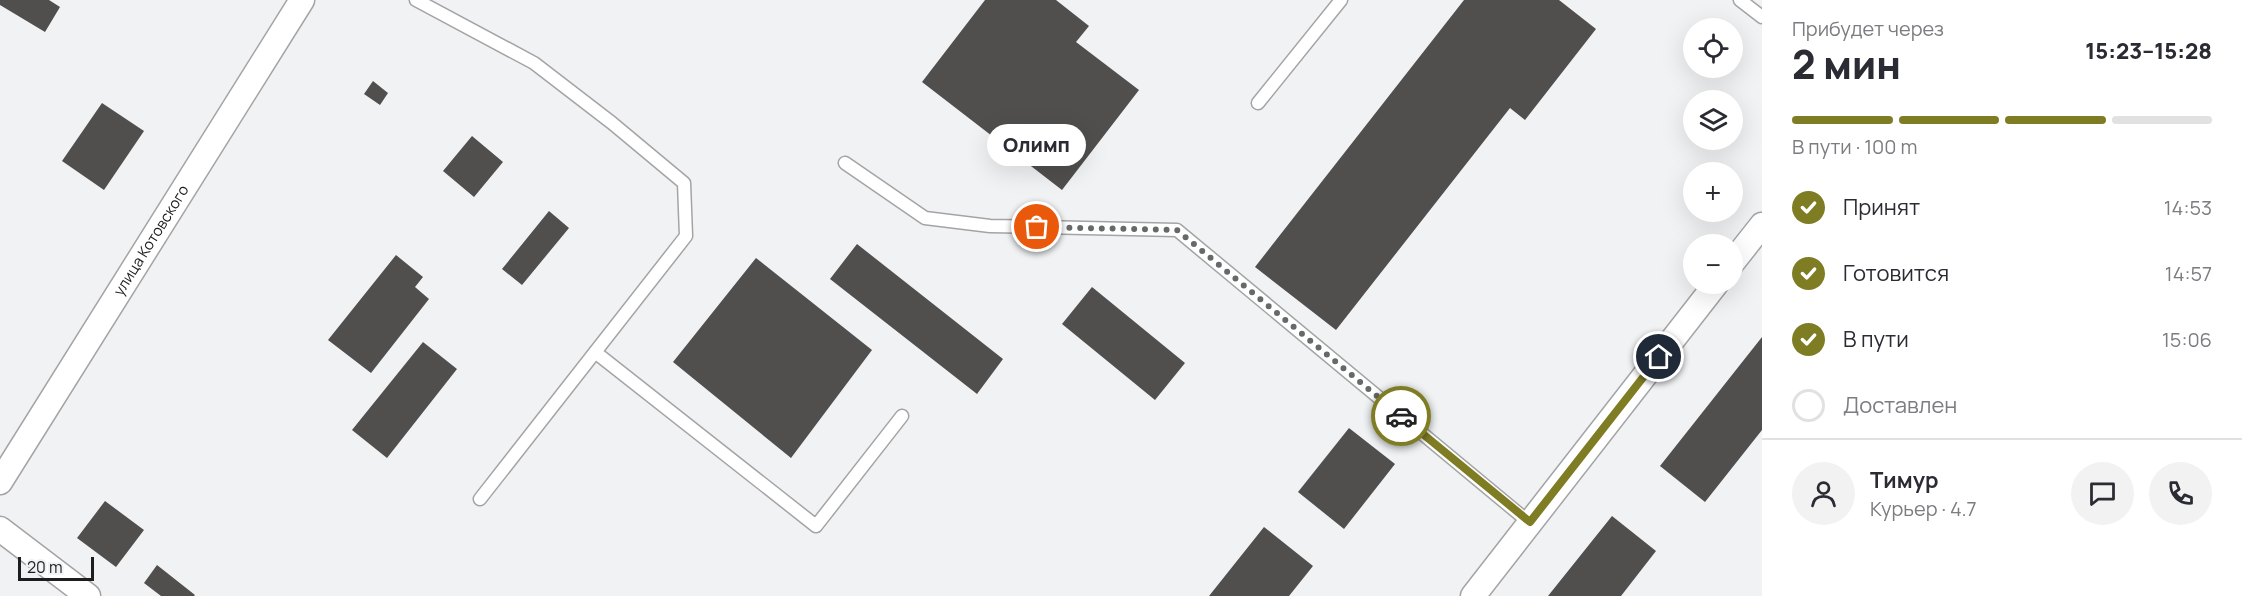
<!DOCTYPE html>
<html lang="ru">
<head>
<meta charset="utf-8">
<style>
  :root { --surface:#fff; --page:#f2f2f3; --text:#2b2b33; --muted:#7c7c81; --line:#e1e1e2; --accent:#7f7d24 }
  body { margin:0; font-family:Manrope,sans-serif; background:var(--page); color:var(--text); height:100vh; display:flex; flex-direction:column; font-size:22px; white-space:nowrap }
  * { box-sizing:border-box; margin:0 }
  p { font-size:20px; color:var(--muted) }
  .icon { flex:none; width:33px; height:33px; fill:none; stroke:currentColor; stroke-width:2; stroke-linecap:round; stroke-linejoin:round }
  .map { position:relative; flex:1; overflow:hidden }
  .side { display:flex; flex-direction:column; background:var(--surface); width:480px }
  .side>* { flex:none }
  .tools { position:absolute; left:1683px; top:18px; display:grid; gap:12px }
  .tools a { display:grid; place-items:center; width:60px; height:60px; border-radius:50%; background:var(--surface); box-shadow:0 6px 24px #0002; font-size:30px }
  .scale { position:absolute; left:18px; bottom:15px; width:76px; box-sizing:border-box; padding-left:6px; border:3px solid #1d1d1d; border-top:0; font-size:16px; line-height:21px; white-space:nowrap; color:#1d1d1d; -webkit-text-stroke:4px #f1f2f4; paint-order:stroke }
  .pin { position:absolute; display:grid; place-items:center; width:51px; height:51px; color:#fff; margin:-26px; border:3px solid #fff; border-radius:50%; box-shadow:0 2px 6px #0007 }
  .courier { position:absolute; display:grid; place-items:center; width:60px; height:60px; margin:-30px; border:4px solid #7f7d24; border-radius:50%; background:#fff; color:#222; box-shadow:0 2px 8px #0007 }
  .bubble { position:absolute; height:42px; border-radius:21px; background:var(--surface); box-shadow:0 6px 24px #0002; font-size:20px; font-weight:800; line-height:42px; text-align:center }
  .summary em { font-style:normal; font-weight:800 }
  .summary div { display:flex; flex-direction:column-reverse }
  .summary { display:flex; align-items:center; justify-content:space-between; height:102px; padding:0 30px }
  h1 { font-size:39px; font-weight:800; line-height:45px }
  .bar { display:grid; grid-template-columns:repeat(4,1fr); gap:9px 6px; align-content:center; height:72px; padding:0 30px }
  .bar i { height:8px; border-radius:4px; background:var(--line) }
  .bar .selected { background:var(--accent) }
  .bar p { grid-column:span 4 }
  .line { display:flex; align-items:center; gap:15px; padding:0 30px; border-top:2px solid var(--line) }
  .line div { flex:1 }
  .round { display:grid; place-items:center; flex:none; width:63px; height:63px; border-radius:32px; background:var(--page) }
  ol { padding:0 30px; list-style:none }
  li { display:flex; align-items:center; gap:18px; height:66px }
  li p { margin-inline-start:auto }
  li .icon { padding:6px; border-radius:50%; background:var(--accent); color:#fff; stroke-width:4 }
  li:last-child { color:var(--muted) }
  li i { width:33px; height:33px; border:3px solid var(--line); border-radius:50% }
  main { display:flex; flex:1; min-height:0 }
  .map>svg:first-child { display:block }
  .building { fill:#504f4e }
  .lines { fill:none; stroke-linecap:round; stroke-linejoin:round }
  .service-casing { stroke:#a4a4a6; stroke-width:15 }
  .minor-casing { stroke:#a4a4a6; stroke-width:27 }
  .service { stroke:#fff; stroke-width:12 }
  .minor { stroke:#fff; stroke-width:24 }
  .done { stroke:#676868; stroke-width:6; stroke-dasharray:0 10.8 }
  .route { stroke:#7f7d24; stroke-width:8 }
  .labels { text-anchor:middle; stroke-width:6; stroke-linejoin:round; paint-order:stroke }
  .street-label { font-size:15px; fill:#1d1d1d; stroke:#f1f2f4 }
</style>
</head>
<body>
<main>
<div class="map">
<svg width="1762" height="596" viewBox="0 0 1762 596">
  <rect width="100%" height="100%" fill="#f1f2f4"/>
  <path class="building" d="M 0,0 L 49,0 L 60,7 L 45,32 L 0,5 Z
    M 985,0 L 1056,0 L 1089,26 L 1076,42 L 1139,90 L 1062,190 L 922,82 Z
    M 1464,0 L 1559,0 L 1596,29 L 1525,120 L 1510,108 L 1336,330 L 1255,267 Z
    M 373,81 L 388,93 L 380,105 L 364,94 Z
    M 102,103 L 144,131 L 104,190 L 62,161 Z
    M 472,136 L 503,162 L 474,197 L 443,171 Z
    M 549,211 L 569,228 L 522,285 L 502,269 Z
    M 857,244 L 1003,359 L 977,394 L 830,279 Z
    M 396,255 L 423,277 L 415,287 L 429,299 L 371,373 L 328,340 Z
    M 756,258 L 872,350 L 791,458 L 673,362 Z
    M 1092,287 L 1185,363 L 1155,400 L 1062,324 Z
    M 1762,337 L 1762,430 L 1705,502 L 1660,466 Z
    M 423,342 L 457,369 L 387,458 L 352,430 Z
    M 1349,428 L 1395,464 L 1344,529 L 1298,492 Z
    M 105,501 L 144,530 L 116,567 L 77,538 Z
    M 1612,516 L 1656,551 L 1621,596 L 1548,596 Z
    M 1264,527 L 1313,566 L 1289,596 L 1209,596 Z
    M 157,565 L 195,595 L 194,596 L 161,596 L 144,583 Z"/>
  <g class="lines">
    <defs>
      <path id="service" d="M 416,0 L 534,63 L 612,123 L 684,183 L 686,236 L 480,499
        M 1740,0 L 1762,17
        M 1258,103 L 1341,0
        M 845,163 L 925,218 L 990,226 L 1177,230 L 1530,523
        M 595,352 L 816,526 L 902,416"/>
      <g id="minor">
        <path d="M 1732,263 L 1762,225"/>
        <path id="s1" d="M 0,482 L 302,0"/>
        <path d="M 0,529 L 88,596"/>
        <path d="M 1473,596 L 1716,284"/>
      </g>
    </defs>
    <use href="#service" class="service-casing"/>
    <use href="#minor" class="minor-casing"/>
    <use href="#service" class="service"/>
    <use href="#minor" class="minor"/>
  </g>
  <g class="lines">
    <path class="done" d="M 1037,227 L 1177,230 L 1401,416"/>
    <path class="route" d="M 1401,416 L 1530,522 L 1659,357"/>
  </g>
  <g class="labels">
    <g class="street-label">
      <text dy="5" stroke="none"><textPath href="#s1" startOffset="285">улица Котовского</textPath></text>
    </g>
  </g>
</svg>
<div class="tools">
<a><svg class="icon" aria-label="locate" viewBox="0 0 24 24"><circle cx="12" cy="12" r="6"/><path d="M12 2v4M12 18v4M2 12h4M18 12h4"/></svg></a>
<a><svg class="icon" aria-label="layers" viewBox="0 0 24 24"><path d="M12 4l9 5-9 5-9-5zM3 14l9 5 9-5"/></svg></a>
<a>+</a>
<a>−</a>
</div>
<div class="scale">20 m</div>
<div class="pin" style="left:1037px;top:227px;background:#ea580c"><svg class="icon" aria-label="bag" viewBox="0 0 24 24"><path d="M5 8h14l-1 12H6zM9 8a3 3 0 0 1 6 0"/></svg></div>
<div class="pin" style="left:1659px;top:357px;background:#1f2937"><svg class="icon" aria-label="home" viewBox="0 0 24 24"><path d="M3 11l9-7 9 7M6 9v11h12V9"/></svg></div>
<div class="courier" style="left:1401px;top:416px"><svg class="icon" aria-label="car" viewBox="0 0 24 24"><path d="M5 17H2v-5l4-1 3-4h7l3 4 3 1v5h-3M9 17h6M6 11h13"/><circle cx="7" cy="17" r="2"/><circle cx="17" cy="17" r="2"/></svg></div>
<div class="bubble" style="left:987px;top:124px;width:99px">Олимп</div>
</div>
<section class="side">
<div class="summary"><div><h1>2 мин</h1><p>Прибудет через</p></div><em>15:23–15:28</em></div>
<div class="bar"><i class="selected"></i><i class="selected"></i><i class="selected"></i><i></i><p>В пути · 100 m</p></div>
<ol>
<li><svg class="icon" aria-label="check" viewBox="0 0 24 24"><path d="M5 12l5 5 9-10"/></svg>Принят<p>14:53</p></li>
<li><svg class="icon" aria-label="check" viewBox="0 0 24 24"><path d="M5 12l5 5 9-10"/></svg>Готовится<p>14:57</p></li>
<li><svg class="icon" aria-label="check" viewBox="0 0 24 24"><path d="M5 12l5 5 9-10"/></svg>В пути<p>15:06</p></li>
<li><i></i>Доставлен</li>
</ol>
<div class="line" style="height:108px"><a class="round"><svg class="icon" aria-label="person" viewBox="0 0 24 24"><circle cx="12" cy="8" r="4"/><path d="M4 21q1-7 8-7t8 7"/></svg></a><div><b>Тимур</b><p>Курьер · 4.7</p></div><a class="round"><svg class="icon" aria-label="chat" viewBox="0 0 24 24"><path d="M4 5h16v11H9l-5 4z"/></svg></a><a class="round"><svg class="icon" aria-label="phone" viewBox="0 0 24 24"><path d="M5 4h4l2 5-3 2q2 4 5 5l2-3 5 2v4C11 20 4 13 5 4z"/></svg></a></div>
</section>
</main>
</body>
</html>
